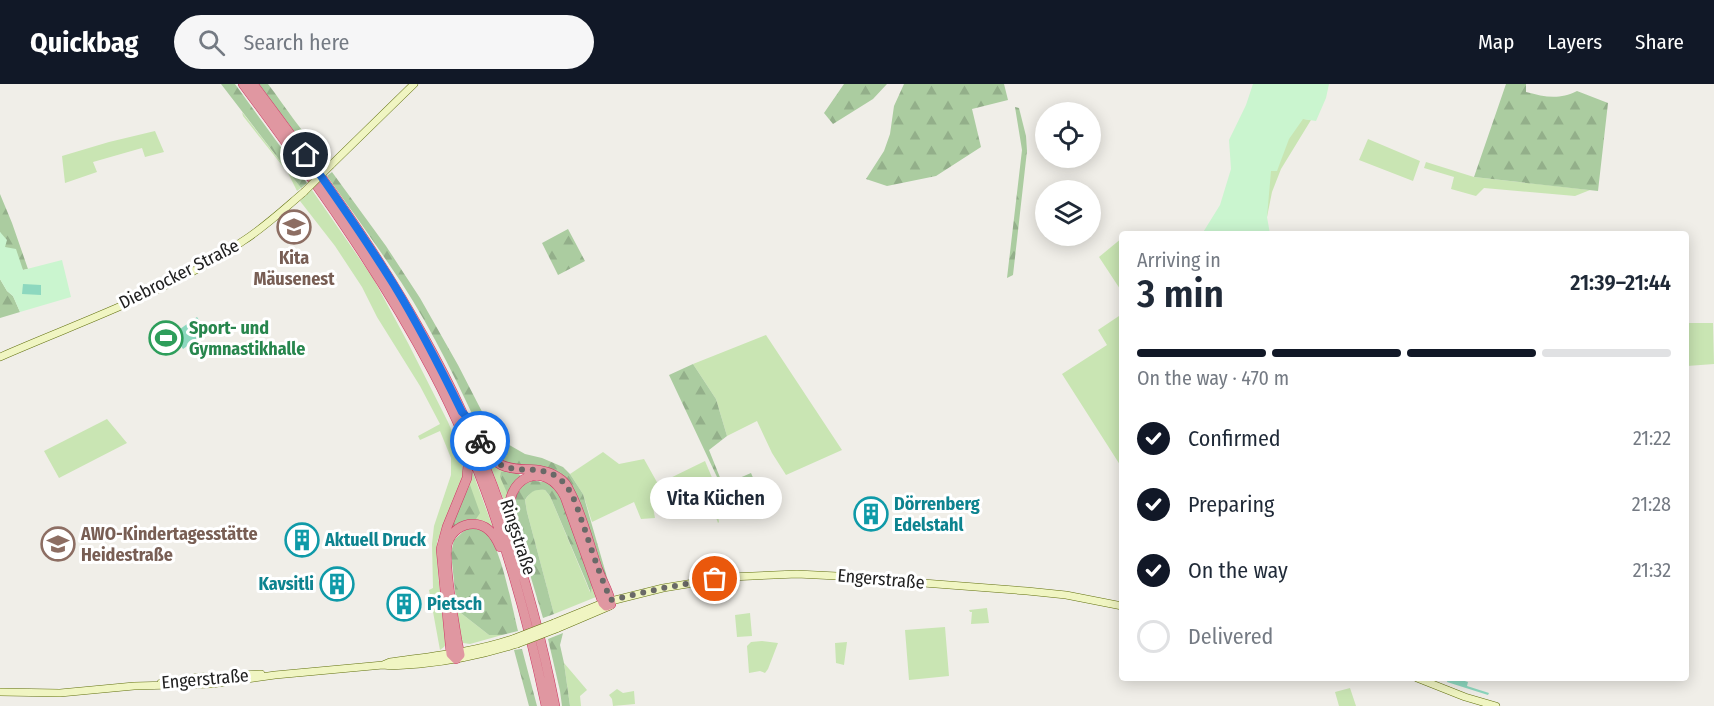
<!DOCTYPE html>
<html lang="en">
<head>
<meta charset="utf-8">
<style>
  :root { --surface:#fff; --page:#f6f6f7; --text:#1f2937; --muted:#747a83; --line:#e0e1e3; --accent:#111827 }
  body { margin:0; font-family:"Fira Sans Condensed",sans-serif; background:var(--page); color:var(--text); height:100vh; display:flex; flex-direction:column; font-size:22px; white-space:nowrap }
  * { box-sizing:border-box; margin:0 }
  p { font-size:20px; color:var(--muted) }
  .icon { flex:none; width:33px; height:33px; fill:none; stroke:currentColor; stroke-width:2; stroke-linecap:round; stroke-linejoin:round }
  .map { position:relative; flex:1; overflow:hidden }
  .details { position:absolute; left:1119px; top:147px; width:570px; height:450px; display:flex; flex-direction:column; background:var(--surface); border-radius:6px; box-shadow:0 3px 15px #0003 }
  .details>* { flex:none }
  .buttons { position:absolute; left:1035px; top:18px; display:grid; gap:12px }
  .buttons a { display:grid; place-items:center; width:66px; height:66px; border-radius:50%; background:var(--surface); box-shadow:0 3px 15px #0003; font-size:30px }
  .pin { position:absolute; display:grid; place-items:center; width:51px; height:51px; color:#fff; margin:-26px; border:3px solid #fff; border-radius:50%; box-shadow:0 2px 6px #0007 }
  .courier { position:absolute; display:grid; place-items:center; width:60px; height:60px; margin:-30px; border:4px solid #1a73e8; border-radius:50%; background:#fff; color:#222; box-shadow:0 2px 8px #0007 }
  .bubble { position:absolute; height:42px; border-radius:21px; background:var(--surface); box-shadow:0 3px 15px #0003; font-size:20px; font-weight:600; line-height:42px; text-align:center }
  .summary em { font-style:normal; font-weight:600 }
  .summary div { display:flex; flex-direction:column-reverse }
  .summary { display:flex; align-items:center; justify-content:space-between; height:102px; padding:0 18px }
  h1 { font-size:39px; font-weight:600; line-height:45px }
  .bar { display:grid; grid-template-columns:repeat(4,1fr); gap:9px 6px; align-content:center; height:72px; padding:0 18px }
  .bar i { height:8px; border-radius:4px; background:var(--line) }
  .bar .active { background:var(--accent) }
  .bar p { grid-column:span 4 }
  ol { padding:0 18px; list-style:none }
  li { display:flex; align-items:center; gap:18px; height:66px }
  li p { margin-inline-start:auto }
  li .icon { padding:6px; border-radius:50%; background:var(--accent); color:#fff; stroke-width:4 }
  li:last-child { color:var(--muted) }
  li i { width:33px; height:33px; border:3px solid var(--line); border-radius:50% }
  header { display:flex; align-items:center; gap:36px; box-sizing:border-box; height:84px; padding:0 30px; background:var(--accent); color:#fff }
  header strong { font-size:28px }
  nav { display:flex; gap:33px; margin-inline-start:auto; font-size:21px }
  .search { width:420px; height:54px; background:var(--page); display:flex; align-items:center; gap:15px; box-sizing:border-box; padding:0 21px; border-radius:33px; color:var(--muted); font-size:22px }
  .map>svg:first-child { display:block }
  .grass { fill:#c9e5b3 }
  .forest { fill:url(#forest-firs) }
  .park { fill:#caf5cf }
  .pitch { fill:#8dd8bf }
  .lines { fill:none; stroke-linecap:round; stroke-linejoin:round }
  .secondary-casing { stroke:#62710f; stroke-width:8 }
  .highway-casing { stroke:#cd3763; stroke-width:10 }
  .secondary { stroke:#f0f5c2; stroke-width:7 }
  .highway { stroke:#e097a1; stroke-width:9 }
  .secondary-bridge-casing { stroke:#62710f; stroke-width:8; stroke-linecap:butt }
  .secondary-bridge { stroke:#f0f5c2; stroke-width:7 }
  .done { stroke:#696967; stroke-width:6; stroke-dasharray:0 10.8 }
  .route { stroke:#1a73e8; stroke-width:8 }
  .labels { text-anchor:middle; stroke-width:6; stroke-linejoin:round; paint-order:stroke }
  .education-label { font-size:18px; font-weight:bold; fill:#785e54; stroke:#fff }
  .street-label { font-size:18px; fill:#212121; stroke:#fff }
  .leisure-label { font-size:18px; font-weight:bold; fill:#27864d; stroke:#fff; text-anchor:start }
  .culture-label { font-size:18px; font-weight:bold; fill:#0d838f; stroke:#fff; text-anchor:start }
</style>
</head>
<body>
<header>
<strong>Quickbag</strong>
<div class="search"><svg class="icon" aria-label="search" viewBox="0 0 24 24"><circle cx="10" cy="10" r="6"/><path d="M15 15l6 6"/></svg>Search here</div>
<nav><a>Map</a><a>Layers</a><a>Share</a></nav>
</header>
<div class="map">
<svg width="1714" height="622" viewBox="0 0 1714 622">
  <defs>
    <pattern id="forest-firs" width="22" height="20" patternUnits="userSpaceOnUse" patternTransform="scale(1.5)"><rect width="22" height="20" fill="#abcca0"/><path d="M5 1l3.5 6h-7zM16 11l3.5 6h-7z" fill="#93af8a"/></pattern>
  </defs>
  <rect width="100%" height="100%" fill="#f0eee8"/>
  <path class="grass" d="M 242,28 L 301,104 L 297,107 L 288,89 L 243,32 Z
    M 1290,33 L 1311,36 L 1281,85 L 1272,108 L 1267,133 L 1263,80 Z
    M 155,47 L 164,68 L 145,73 L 142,64 L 93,78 L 97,88 L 65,99 L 62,72 L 109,58 Z
    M 1368,55 L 1420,77 L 1413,97 L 1359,76 Z
    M 1426,78 L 1474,93 L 1590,106 L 1575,112 L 1484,104 L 1476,112 L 1451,105 L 1454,93 L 1424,84 Z
    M 312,106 L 373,194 L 408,259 L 448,338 L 461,368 L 463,388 L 462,397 L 437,458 L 438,489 L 443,535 L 447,558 L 444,563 L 440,566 L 429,506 L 433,504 L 432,460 L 434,442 L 451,391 L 451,374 L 440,347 L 420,356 L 418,352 L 440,340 L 420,302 L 377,233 L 362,203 L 335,162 L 300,117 Z
    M 1122,154 L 1122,208 L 1099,173 Z
    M 1122,230 L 1122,384 L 1062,290 L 1107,261 L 1098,246 Z
    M 1688,239 L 1713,239 L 1714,280 L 1687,282 Z
    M 766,251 L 842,366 L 786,391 L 772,369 L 757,337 L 727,352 L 716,315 L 693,280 Z
    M 107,335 L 127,359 L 59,394 L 44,367 Z
    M 603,368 L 619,380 L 644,375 L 658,400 L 705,377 L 713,396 L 719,438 L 718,439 L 710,417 L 653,423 L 655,434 L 641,435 L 634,418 L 592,438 L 583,410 L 570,390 Z
    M 487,373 L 509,386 L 506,422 Z
    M 470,381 L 495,449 L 465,437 L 470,402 L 463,413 Z
    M 538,405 L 545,406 L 550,412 L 590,508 L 592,501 L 596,513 L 554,530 L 527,428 L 525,416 L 531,408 Z
    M 987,524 L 989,539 L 971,540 L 972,528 L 970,528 L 969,526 Z
    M 457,526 L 489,551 L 502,551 L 470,560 L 463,559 L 459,551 L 460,547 Z
    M 750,529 L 752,552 L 737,553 L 735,531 Z
    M 945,543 L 949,592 L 909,596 L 905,546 Z
    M 762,557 L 778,559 L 768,585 L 765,589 L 760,587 L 749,589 L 747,562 L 751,558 Z
    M 847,558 L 844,581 L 836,579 L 835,559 Z
    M 564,579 L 587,606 L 580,612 L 581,622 L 570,622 Z
    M 1350,604 L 1356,622 L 1339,622 L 1335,608 Z
    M 617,605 L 623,609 L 634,607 L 635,620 L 613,622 L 612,615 L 609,611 Z"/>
  <path class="forest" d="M 221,0 L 235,0 L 307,99 L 301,104 Z
    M 259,0 L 268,0 C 286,23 306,57 330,74 L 328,78 L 322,85 Z
    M 844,0 L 887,0 L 873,15 L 833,40 L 824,29 Z
    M 904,0 L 1004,0 L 1008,16 L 972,25 L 981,63 L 936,92 L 887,102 L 866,95 L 884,67 L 890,50 L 894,22 Z
    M 1506,0 L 1526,0 L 1526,8 C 1545,13 1559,16 1577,7 L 1608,19 L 1598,107 L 1474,93 Z
    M 1015,23 L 1019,24 L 1026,52 L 1027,67 L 1013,191 L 1007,194 L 1022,66 Z
    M 332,88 L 386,162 L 420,214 L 458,281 L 495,353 L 525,370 L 542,374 L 563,383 L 570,390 L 583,410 L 611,507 L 610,508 L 576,410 L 519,382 L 499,376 L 486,360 C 461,305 434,249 401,198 C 377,162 352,127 327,92 Z
    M 0,110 L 12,139 L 28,185 L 23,186 L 5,163 L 0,148 Z
    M 568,145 L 585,177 L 558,191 L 542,159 Z
    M 0,195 L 7,207 L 13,212 L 20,228 L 0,234 Z
    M 693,280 L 716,315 L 727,352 L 709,366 L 723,401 L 751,389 L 764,419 L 729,434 L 725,434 L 717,393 L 669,291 Z
    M 509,386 L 517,388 L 523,394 L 508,411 L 500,393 L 501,388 Z
    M 531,397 C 537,397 544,397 550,400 C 565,410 585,481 592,501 L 591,509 L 550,412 L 545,406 C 535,405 531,407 525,416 L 527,428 L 554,530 L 543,534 L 514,437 L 513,416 L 523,401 Z
    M 470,401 L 480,429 L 476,435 L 456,440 L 448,450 L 456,428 Z
    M 466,445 C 473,445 479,444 485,448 C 500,457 513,527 518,547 L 502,551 L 489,551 L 457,526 L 451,469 L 454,456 Z
    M 563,549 L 560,561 L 564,579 L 570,622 L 562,622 L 560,607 L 548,555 Z
    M 522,565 L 537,622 L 529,622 L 514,566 Z"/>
  <path class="park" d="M 1253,0 L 1329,0 L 1326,14 L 1316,37 L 1303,35 L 1289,55 L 1277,87 L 1271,87 L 1267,133 L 1270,150 L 1202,150 L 1220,121 L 1231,85 L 1229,56 L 1246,21 Z
    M 0,148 L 7,156 L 5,163 L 16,165 L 23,186 L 62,176 L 71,213 L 20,228 L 13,212 L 7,207 L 0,195 Z"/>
  <path class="pitch" d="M 23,200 L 41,201 L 41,211 L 22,210 Z
    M 197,233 L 207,248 L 183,265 L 173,250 Z
    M 167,242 L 175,260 L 164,265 L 157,247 Z
    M 1448,594 L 1455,594 L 1468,598 L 1467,602 L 1489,609 L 1488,611 L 1447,598 Z"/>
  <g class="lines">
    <defs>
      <path id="secondary" d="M 331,81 L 414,0
        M 0,273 C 82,237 169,208 243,157 C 265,143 284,125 304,108
        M 554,539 L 603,519 L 663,504 L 730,493 L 797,490 L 857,493 L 910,498 L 1027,507 L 1066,511 L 1122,522
        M 556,545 L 610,522
        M 383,581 L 390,578 C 432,572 475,568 515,554
        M 1417,594 L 1465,613 L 1496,622
        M 161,599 L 200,593 L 261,590
        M 0,608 L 60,609 L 134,602 L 211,600 L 275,591 L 383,581 C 395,583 408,581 420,580 C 453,577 485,570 517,560"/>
      <path id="highway" d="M 243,0 C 311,92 379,185 433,288 C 488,392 522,507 546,622
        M 253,0 C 331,104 408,210 462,328 C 505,422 535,521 555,622
        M 480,357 C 502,402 531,374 559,394 C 564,397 568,403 570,408 C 583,432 589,461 598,486 C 602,497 610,509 611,520 L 606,522 L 603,519 L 565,413 C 546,374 502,392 510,437
        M 464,365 L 468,380 L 467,394 L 447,443 L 441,465 L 451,570 L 456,575 L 460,571 L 457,556 C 454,536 442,473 448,458 C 452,447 462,440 473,440 C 487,440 495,451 500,463"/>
    </defs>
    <use href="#secondary" class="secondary-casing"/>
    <use href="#highway" class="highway-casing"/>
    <use href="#secondary" class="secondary"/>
    <use href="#highway" class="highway"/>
    <defs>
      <path id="secondary-bridge" d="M 304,108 L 331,81
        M 515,554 L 554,539
        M 517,560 L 556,545"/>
    </defs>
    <use href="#secondary-bridge" class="secondary-bridge-casing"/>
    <use href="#secondary-bridge" class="secondary-bridge"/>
  </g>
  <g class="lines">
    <path class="done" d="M 480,357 C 502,404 537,372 562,397 C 574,409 578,427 584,443 C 592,467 600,492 611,516 L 663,504 L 715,495"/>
    <path class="route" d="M 306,71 C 336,113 366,156 394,201 C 419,242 441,285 462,328 L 470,336 L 480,357"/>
  </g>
  <defs>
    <symbol id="school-ring" viewBox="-11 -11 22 22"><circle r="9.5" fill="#fff" stroke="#8d6e63" stroke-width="1.5"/><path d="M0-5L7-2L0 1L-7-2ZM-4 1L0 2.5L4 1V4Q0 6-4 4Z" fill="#8d6e63"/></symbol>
    <symbol id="stadium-ring" viewBox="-11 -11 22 22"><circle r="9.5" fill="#fff" stroke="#2e9e5b" stroke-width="1.5"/><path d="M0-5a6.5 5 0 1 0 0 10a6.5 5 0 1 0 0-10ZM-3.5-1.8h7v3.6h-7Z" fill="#2e9e5b"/></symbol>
    <symbol id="building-ring" viewBox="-11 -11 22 22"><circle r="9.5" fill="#fff" stroke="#0f9aa8" stroke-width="1.5"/><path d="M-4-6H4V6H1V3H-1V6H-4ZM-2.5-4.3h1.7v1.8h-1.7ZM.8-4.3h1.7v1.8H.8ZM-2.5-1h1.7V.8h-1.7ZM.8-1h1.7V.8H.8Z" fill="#0f9aa8"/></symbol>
  </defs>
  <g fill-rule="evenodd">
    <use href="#school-ring" x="275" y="124" width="38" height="38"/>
    <use href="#stadium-ring" x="147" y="235" width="38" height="38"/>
    <use href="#building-ring" x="852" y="411" width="38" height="38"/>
    <use href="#building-ring" x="283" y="437" width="38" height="38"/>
    <use href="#school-ring" x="39" y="441" width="38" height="38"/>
    <use href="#building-ring" x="318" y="481" width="38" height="38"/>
    <use href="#building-ring" x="385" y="501" width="38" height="38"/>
  </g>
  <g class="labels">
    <g class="education-label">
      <text x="294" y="180">Kita<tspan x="294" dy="21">Mäusenest</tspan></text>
      <text x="81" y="456" text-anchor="start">AWO-Kindertagesstätte<tspan x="81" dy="21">Heidestraße</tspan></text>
    </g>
    <g class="street-label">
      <text transform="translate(179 190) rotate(-27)" y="6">Diebrocker Straße</text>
      <text transform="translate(518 453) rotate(72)" y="6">Ringstraße</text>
      <text transform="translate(881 495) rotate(5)" y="6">Engerstraße</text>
      <text transform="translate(205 595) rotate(-5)" y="6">Engerstraße</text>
    </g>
    <g class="leisure-label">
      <text x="189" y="250">Sport- und<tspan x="189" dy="21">Gymnastikhalle</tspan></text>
    </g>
    <g class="culture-label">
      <text x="894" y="426">Dörrenberg<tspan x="894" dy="21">Edelstahl</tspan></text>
      <text x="325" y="462">Aktuell Druck</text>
      <text x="314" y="506" text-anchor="end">Kavsitli</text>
      <text x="427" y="526">Pietsch</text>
    </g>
  </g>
</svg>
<div class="buttons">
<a><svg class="icon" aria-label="locate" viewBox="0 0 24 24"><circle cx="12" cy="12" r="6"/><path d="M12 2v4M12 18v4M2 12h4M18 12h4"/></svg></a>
<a><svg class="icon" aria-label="layers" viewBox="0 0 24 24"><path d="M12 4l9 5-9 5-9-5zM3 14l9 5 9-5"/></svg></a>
</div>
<div class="pin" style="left:715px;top:495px;background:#ea580c"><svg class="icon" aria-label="bag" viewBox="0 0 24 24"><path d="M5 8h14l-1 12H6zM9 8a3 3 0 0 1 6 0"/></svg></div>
<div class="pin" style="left:306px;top:71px;background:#1f2937"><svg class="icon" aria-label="home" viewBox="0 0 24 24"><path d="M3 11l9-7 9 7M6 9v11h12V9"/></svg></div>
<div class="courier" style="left:480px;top:357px"><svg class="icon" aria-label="bike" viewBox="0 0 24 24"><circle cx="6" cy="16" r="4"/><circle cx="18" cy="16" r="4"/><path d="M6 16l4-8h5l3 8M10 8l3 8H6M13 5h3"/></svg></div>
<div class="bubble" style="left:650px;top:393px;width:132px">Vita Küchen</div>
<section class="details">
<div class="summary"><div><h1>3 min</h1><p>Arriving in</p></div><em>21:39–21:44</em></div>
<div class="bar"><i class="active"></i><i class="active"></i><i class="active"></i><i></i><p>On the way · 470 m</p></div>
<ol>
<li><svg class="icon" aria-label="check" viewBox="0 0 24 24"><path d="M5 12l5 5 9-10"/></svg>Confirmed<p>21:22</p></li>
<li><svg class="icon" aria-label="check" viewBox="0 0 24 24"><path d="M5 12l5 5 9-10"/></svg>Preparing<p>21:28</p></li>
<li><svg class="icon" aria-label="check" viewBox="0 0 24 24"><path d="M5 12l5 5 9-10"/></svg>On the way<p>21:32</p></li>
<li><i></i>Delivered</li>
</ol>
</section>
</div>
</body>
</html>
